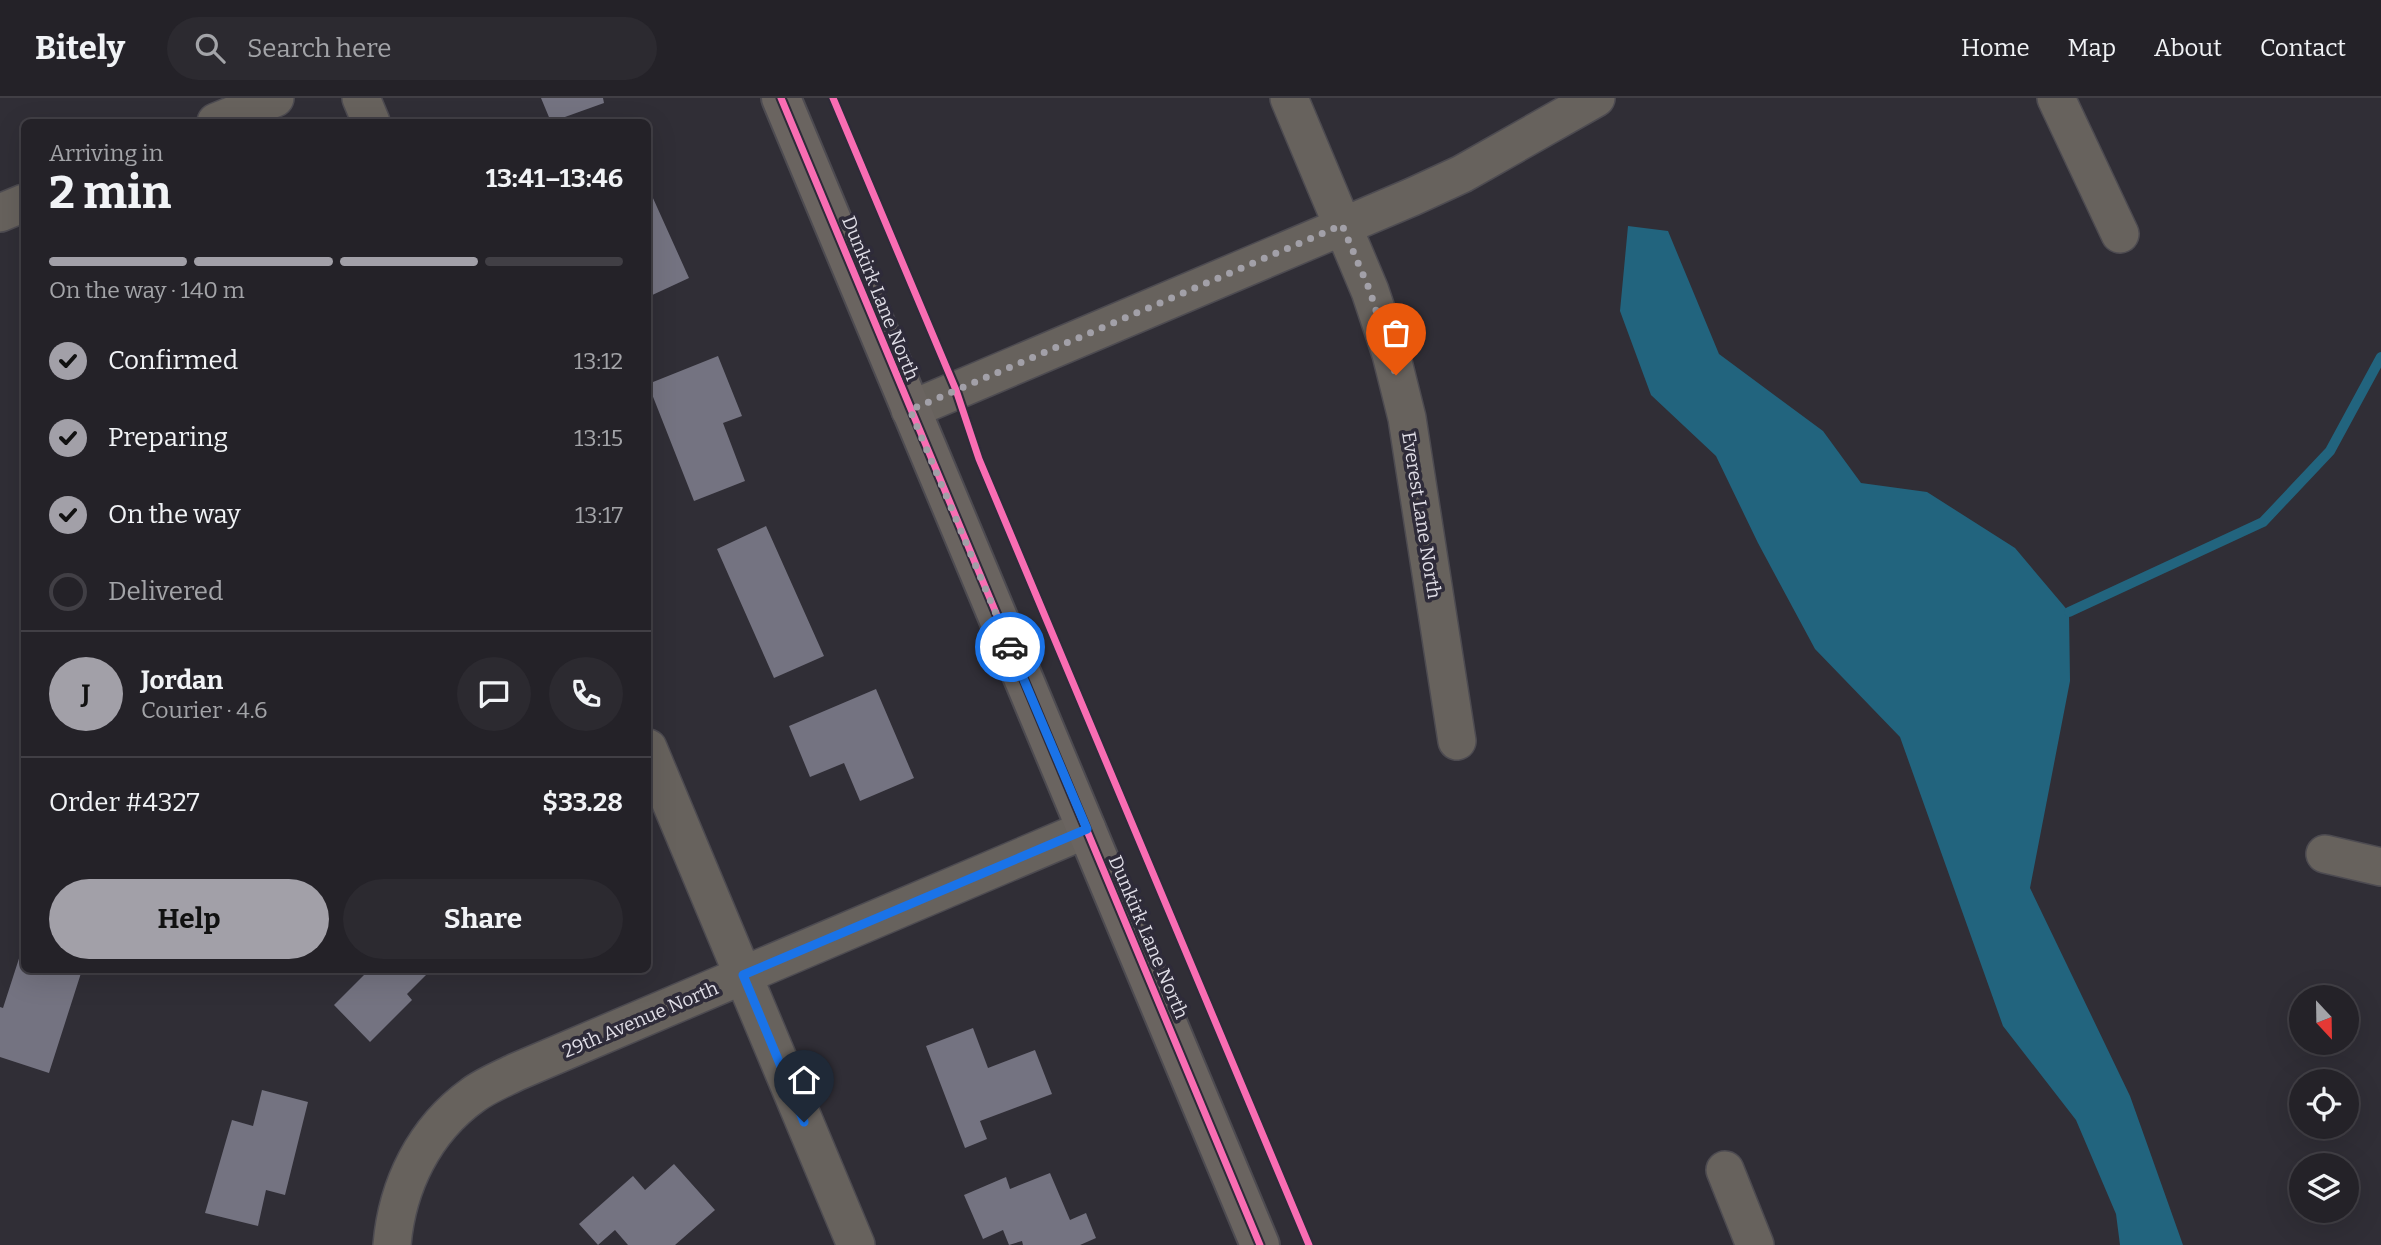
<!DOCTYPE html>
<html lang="en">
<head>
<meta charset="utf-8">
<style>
  :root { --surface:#242228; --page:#2c2a30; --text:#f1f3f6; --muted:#a3a4a8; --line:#413f45; --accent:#a2a0a8 }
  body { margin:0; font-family:Bitter,serif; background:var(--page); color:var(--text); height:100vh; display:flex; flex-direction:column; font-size:26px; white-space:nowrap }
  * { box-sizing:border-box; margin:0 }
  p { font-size:23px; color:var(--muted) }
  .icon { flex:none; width:38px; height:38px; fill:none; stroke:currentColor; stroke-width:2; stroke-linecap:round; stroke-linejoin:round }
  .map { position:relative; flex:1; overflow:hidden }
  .panel { position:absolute; left:21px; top:21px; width:630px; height:854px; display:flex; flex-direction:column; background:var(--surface); border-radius:10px; box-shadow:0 7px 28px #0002,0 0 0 2px var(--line) }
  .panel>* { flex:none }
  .needle { width:46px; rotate:158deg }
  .buttons { position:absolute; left:2289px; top:887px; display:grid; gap:14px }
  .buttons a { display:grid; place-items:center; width:70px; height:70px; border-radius:50%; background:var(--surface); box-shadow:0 7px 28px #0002,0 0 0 2px var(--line); font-size:35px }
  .pin { position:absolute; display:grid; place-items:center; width:60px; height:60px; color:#fff; margin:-72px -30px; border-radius:50% 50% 50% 0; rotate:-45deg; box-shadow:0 0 7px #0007 }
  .pin .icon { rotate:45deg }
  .courier { position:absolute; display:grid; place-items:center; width:70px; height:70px; margin:-35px; border:5px solid #1a73e8; border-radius:50%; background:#fff; color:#222; box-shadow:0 2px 9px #0007 }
  .overview em { font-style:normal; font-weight:700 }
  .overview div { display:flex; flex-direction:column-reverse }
  .overview { display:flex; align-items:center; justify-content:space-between; height:119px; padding:0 28px }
  h1 { font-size:46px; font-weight:700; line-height:52px }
  .bar { display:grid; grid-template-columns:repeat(4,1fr); gap:10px 7px; align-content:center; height:84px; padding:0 28px }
  .bar i { height:9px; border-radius:5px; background:var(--line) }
  .bar .selected { background:var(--accent) }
  .bar p { grid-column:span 4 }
  .line { display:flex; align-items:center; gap:18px; padding:0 28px; border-top:2px solid var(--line) }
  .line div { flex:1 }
  .round { display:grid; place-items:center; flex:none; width:74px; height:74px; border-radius:37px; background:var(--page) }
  ol { padding:0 28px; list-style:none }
  li { display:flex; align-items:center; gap:21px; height:77px }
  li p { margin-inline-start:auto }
  li .icon { padding:7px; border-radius:50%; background:var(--accent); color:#111; stroke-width:4 }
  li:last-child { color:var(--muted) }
  li i { width:38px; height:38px; border:4px solid var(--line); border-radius:50% }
  .button { display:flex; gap:14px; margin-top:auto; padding:14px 28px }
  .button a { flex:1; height:80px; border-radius:42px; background:var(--accent); color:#111; font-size:28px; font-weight:700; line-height:80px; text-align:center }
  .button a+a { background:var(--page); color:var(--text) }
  header { display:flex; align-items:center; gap:42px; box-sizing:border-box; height:98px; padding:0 35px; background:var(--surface); border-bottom:2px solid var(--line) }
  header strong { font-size:33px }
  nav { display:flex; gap:38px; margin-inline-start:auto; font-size:24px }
  .search { width:490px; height:63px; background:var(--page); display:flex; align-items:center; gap:18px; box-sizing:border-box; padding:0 24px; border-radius:38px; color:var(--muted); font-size:26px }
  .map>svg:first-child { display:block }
  .water { fill:#22647e }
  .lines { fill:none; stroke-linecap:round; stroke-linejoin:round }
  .stream { stroke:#22647e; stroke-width:10 }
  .building { fill:#747381 }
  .street-casing { stroke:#4d4b51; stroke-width:40 }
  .secondary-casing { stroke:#4d4b51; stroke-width:42 }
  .street { stroke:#67625d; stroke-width:37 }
  .secondary { stroke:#6a6460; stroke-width:38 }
  .cycleway-casing { stroke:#2e2b39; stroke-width:11 }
  .cycleway { stroke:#f96db3; stroke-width:7 }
  .done { stroke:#a2a0a8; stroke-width:7; stroke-dasharray:0 12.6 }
  .route { stroke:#1a73e8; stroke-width:9 }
  .labels { text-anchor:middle; stroke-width:7; stroke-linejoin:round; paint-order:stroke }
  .street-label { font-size:19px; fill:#dfdde6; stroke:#2e2b39 }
</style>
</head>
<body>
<header>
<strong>Bitely</strong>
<div class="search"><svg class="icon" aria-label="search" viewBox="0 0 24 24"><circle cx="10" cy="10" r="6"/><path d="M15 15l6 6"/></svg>Search here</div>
<nav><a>Home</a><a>Map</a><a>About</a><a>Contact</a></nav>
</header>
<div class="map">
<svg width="2381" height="1147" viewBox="0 0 2381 1147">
  <rect width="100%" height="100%" fill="#302e36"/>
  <path class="water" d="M 1628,128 L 1668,133 L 1719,256 L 1823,333 L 1861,385 L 1927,394 L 2015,450 L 2069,514 L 2070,583 L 2030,790 L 2130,998 L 2183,1147 L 2120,1147 L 2116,1116 L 2076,1022 L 2003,928 L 1900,639 L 1815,551 L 1758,445 L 1716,358 L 1651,297 L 1620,213 Z"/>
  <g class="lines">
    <path class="stream" d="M 2069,514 L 2263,424 L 2330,353 L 2381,259"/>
  </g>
  <path class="building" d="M 541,0 L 603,0 L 604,5 L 551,24 Z
    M 648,89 L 689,180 L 648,199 Z
    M 718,258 L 742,318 L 723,325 L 745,383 L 694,403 L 648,286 Z
    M 766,428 L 824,558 L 774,580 L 717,451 Z
    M 876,591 L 914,680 L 860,703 L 844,665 L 810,679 L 789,628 Z
    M 24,845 L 24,872 L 82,872 L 49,975 L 0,959 L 0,909 L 3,910 Z
    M 369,872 L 424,872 L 428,875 L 407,896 L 412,902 L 370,944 L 334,907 Z
    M 973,930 L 988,970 L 1035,952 L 1052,996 L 980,1023 L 987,1041 L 965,1050 L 926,948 Z
    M 262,992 L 308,1004 L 285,1097 L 266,1092 L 258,1128 L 205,1115 L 232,1022 L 253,1028 Z
    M 674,1066 L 715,1112 L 675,1147 L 628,1147 L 615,1132 L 598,1147 L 579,1126 L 633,1078 L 645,1092 Z
    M 1050,1075 L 1070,1122 L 1086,1115 L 1096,1140 L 1080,1147 L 1023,1147 L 1022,1143 L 1009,1147 L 1003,1132 L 983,1141 L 964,1097 L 1006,1079 L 1010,1091 Z"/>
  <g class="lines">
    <defs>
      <path id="street" d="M 361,0 L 371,24
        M 1289,0 L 1370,193 L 1391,256 L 1407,320 L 1457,643
        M 2056,0 L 2120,136
        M 216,24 L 275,0
        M 0,115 L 24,105
        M 910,312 L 1412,99 L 1462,76 L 1596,0
        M 648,650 L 856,1147
        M 2325,756 L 2381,769
        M 1725,1072 L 1755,1147
        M 392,1147 C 397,1088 424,1032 473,997 C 485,988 502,981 516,974 L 1087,731"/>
      <path id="secondary" d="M 781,0 L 1260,1147"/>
    </defs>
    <use href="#street" class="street-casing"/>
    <use href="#secondary" class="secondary-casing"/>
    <use href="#street" class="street"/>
    <use href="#secondary" class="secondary"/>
    <defs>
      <path id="cycleway" d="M 781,0 L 1260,1147
        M 833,0 L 956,292 L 979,361 L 1309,1147"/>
    </defs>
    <use href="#cycleway" class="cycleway-casing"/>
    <use href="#cycleway" class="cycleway"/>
  </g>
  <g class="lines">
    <path class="done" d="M 1010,549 L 910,312 L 1342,127 L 1370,193 L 1396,277"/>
    <path class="route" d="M 804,1024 L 743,877 L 1087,731 L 1010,549"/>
  </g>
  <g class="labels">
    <g class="street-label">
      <text transform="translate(881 200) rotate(68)" y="7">Dunkirk Lane North</text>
      <text transform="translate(1422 417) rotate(81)" y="7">Everest Lane North</text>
      <text transform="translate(1149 839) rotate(67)" y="7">Dunkirk Lane North</text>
      <text transform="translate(640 921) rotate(-23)" y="7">29th Avenue North</text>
    </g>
  </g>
</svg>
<div class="buttons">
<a><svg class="needle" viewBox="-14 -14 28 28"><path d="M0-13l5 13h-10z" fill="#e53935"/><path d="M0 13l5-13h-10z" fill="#a3a4a8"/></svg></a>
<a><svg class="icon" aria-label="locate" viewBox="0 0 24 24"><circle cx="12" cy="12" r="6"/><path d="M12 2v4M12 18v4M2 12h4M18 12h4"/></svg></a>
<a><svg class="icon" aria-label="layers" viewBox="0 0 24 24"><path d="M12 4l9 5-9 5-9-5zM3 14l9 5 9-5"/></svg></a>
</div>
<div class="pin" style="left:1396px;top:277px;background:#ea580c"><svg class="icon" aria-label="bag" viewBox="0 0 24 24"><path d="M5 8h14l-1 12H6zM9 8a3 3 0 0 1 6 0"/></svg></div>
<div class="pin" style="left:804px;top:1024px;background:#1f2937"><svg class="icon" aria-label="home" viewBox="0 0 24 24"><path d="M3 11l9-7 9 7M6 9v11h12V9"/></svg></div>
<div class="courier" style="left:1010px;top:549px"><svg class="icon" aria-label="car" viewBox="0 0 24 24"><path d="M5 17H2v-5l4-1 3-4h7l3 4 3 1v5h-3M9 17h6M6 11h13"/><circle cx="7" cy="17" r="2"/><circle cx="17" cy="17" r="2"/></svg></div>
<section class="panel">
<div class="overview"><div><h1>2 min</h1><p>Arriving in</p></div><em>13:41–13:46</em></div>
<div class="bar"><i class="selected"></i><i class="selected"></i><i class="selected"></i><i></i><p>On the way · 140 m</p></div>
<ol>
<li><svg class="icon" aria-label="check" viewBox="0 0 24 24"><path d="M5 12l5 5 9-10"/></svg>Confirmed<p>13:12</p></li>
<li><svg class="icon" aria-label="check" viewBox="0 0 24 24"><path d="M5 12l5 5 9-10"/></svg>Preparing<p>13:15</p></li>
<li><svg class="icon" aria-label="check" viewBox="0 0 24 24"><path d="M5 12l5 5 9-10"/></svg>On the way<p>13:17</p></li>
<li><i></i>Delivered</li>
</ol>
<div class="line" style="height:126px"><b class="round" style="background:var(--accent);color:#111">J</b><div><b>Jordan</b><p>Courier · 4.6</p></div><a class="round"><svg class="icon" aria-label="chat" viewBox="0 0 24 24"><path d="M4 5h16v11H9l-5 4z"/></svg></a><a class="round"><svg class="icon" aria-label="phone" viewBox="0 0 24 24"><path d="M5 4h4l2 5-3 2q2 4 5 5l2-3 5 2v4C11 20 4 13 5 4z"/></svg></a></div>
<div class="line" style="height:91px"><div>Order #4327</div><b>$33.28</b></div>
<div class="button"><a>Help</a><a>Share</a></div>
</section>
</div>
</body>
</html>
